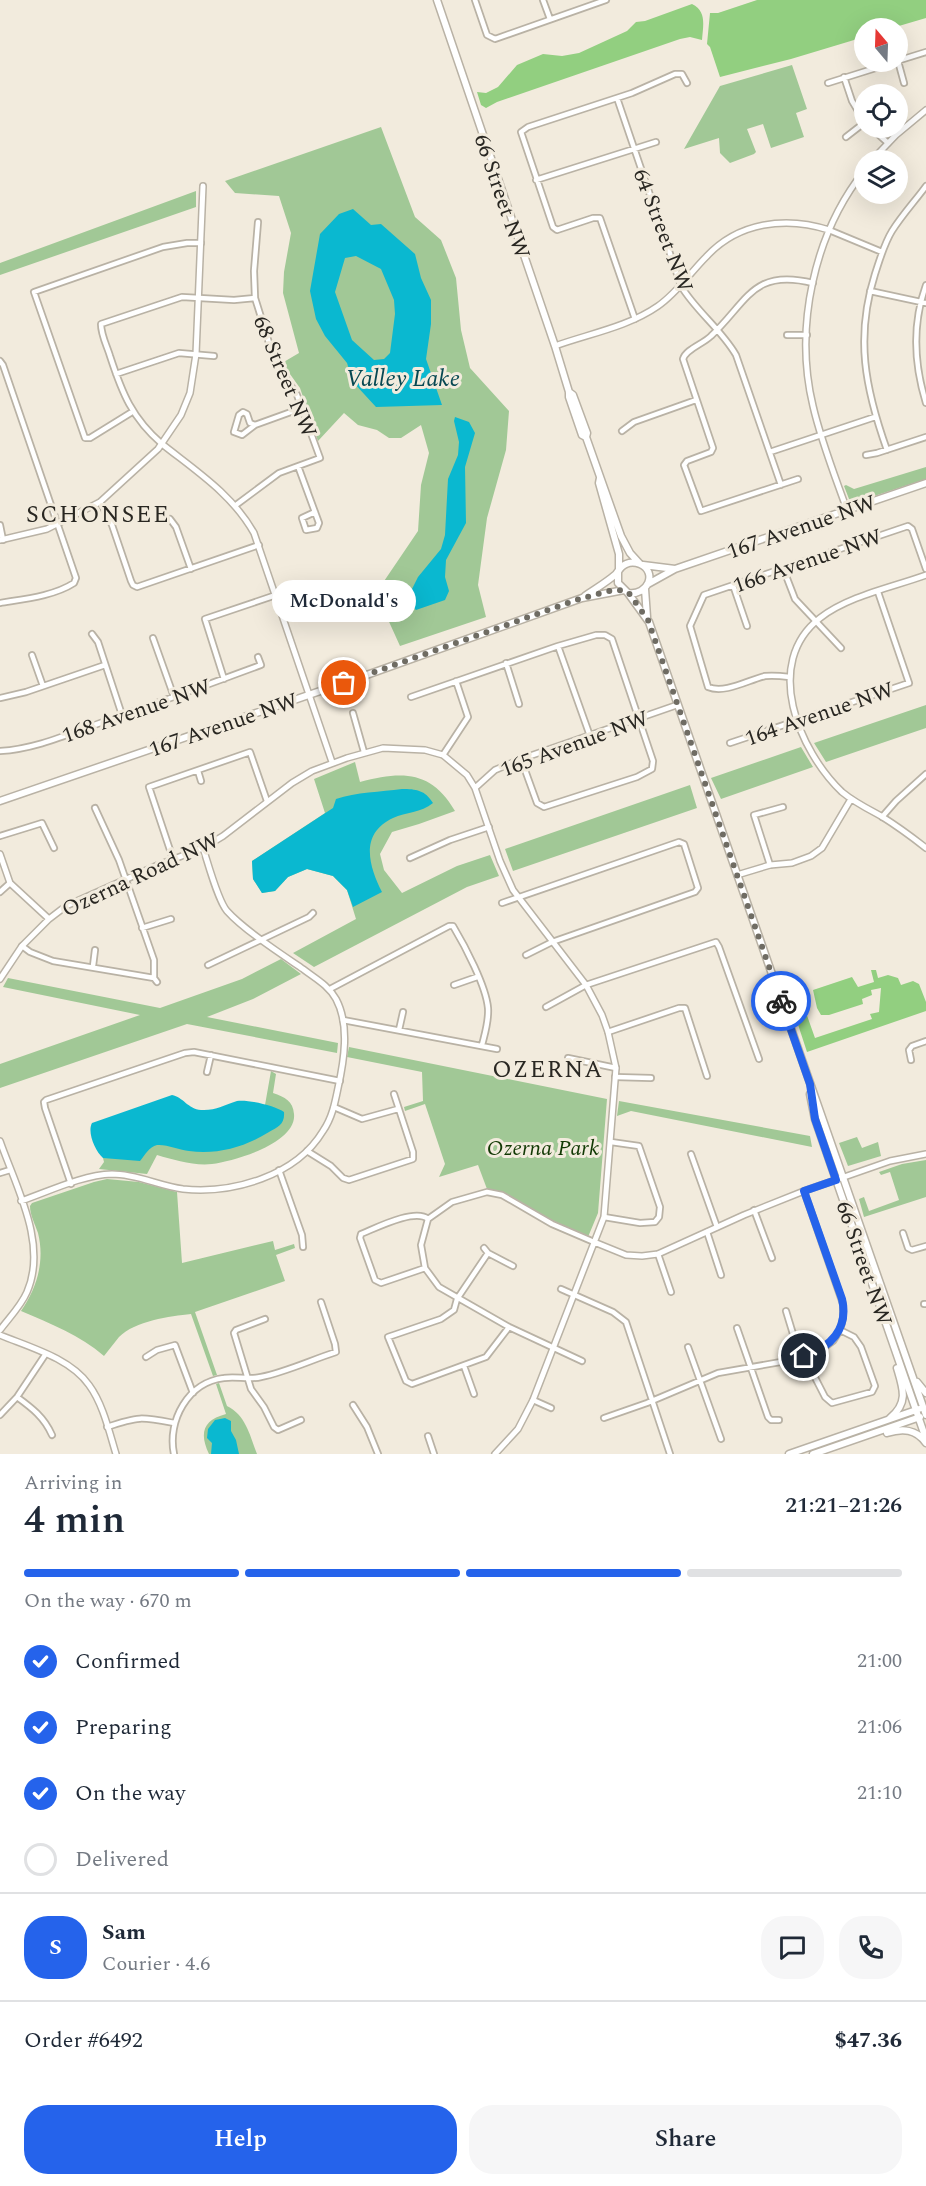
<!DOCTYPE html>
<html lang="en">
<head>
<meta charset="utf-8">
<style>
  :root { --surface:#fff; --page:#f6f6f7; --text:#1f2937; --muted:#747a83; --line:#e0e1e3; --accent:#2563eb }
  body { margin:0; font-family:Spectral,serif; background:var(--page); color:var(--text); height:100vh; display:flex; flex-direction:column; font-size:22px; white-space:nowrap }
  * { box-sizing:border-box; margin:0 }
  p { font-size:20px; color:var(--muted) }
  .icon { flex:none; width:33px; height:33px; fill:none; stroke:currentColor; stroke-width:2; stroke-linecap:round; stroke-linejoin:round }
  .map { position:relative; height:1454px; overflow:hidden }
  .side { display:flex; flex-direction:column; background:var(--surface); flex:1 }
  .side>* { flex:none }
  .needle { width:39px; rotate:341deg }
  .controls { position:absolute; left:854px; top:18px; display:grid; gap:12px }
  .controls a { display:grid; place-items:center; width:54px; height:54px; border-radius:50%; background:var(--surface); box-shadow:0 6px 24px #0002; font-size:30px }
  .pin { position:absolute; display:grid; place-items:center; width:51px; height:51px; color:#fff; margin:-26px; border:3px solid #fff; border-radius:50%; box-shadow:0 2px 6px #0007 }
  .courier { position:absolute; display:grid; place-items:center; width:60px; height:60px; margin:-30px; border:4px solid #2563eb; border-radius:50%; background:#fff; color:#222; box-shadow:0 2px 8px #0007 }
  .bubble { position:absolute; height:42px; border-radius:21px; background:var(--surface); box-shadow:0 6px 24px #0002; font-size:20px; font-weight:600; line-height:42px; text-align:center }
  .overview em { font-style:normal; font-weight:600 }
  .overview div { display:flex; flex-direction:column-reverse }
  .overview { display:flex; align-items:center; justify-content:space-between; height:102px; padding:0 24px }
  h1 { font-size:39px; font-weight:600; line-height:45px }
  .bar { display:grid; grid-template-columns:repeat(4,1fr); gap:9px 6px; align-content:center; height:72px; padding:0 24px }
  .bar i { height:8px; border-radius:4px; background:var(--line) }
  .bar .active { background:var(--accent) }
  .bar p { grid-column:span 4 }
  .line { display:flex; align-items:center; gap:15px; padding:0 24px; border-top:2px solid var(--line) }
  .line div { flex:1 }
  .round { display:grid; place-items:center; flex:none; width:63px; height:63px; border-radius:24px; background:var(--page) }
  ol { padding:0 24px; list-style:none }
  li { display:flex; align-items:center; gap:18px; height:66px }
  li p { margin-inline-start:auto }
  li .icon { padding:6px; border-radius:50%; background:var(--accent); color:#fff; stroke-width:4 }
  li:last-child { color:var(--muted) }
  li i { width:33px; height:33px; border:3px solid var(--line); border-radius:50% }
  .primary-button { display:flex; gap:12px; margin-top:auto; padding:12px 24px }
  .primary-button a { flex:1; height:69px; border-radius:24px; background:var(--accent); color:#fff; font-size:24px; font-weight:600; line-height:69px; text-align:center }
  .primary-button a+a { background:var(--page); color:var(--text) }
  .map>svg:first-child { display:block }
  .green { fill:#a1c896 }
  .forest { fill:#92cf80 }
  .water { fill:#0ab8d0; fill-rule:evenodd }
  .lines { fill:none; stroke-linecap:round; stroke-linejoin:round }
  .minor-casing { stroke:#b9b2a5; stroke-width:8 }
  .tertiary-casing { stroke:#b9b2a5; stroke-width:8 }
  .secondary-casing { stroke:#b9b2a5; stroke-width:9 }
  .minor { stroke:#fff; stroke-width:4.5 }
  .tertiary { stroke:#fff; stroke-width:5 }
  .secondary { stroke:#fff; stroke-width:6 }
  .done { stroke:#6f6c63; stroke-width:6; stroke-dasharray:0 10.8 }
  .route { stroke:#2563eb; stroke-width:8 }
  .labels { text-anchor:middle; stroke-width:6; stroke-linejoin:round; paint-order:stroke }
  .street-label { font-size:22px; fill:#292722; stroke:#f2ebdd }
  .park-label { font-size:22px; font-style:italic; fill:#113903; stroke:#f2ebdd }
  .water-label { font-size:24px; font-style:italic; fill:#074852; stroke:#f2ebdd }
  .neighbourhood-label { font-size:24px; letter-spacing:1.5px; fill:#292722; stroke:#f2ebdd }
</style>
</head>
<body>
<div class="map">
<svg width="926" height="1454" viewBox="0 0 926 1454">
  <rect width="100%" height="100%" fill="#f2ebdd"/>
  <path class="green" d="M 792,65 L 807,109 L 796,113 L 804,137 L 771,148 L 763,124 L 747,129 L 756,152 L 754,154 L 730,163 L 720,153 L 719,138 L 684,149 L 720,86 Z
    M 381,127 L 415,217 L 441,240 L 456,278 L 461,330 L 470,368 L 509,411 L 506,450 L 487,518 L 478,585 L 486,617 L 400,646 L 376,593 L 418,531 L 421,485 L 429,453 L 421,425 L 401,438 L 389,438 L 377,430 L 358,425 L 344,413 L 318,441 L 300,388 L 282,363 L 299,353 L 283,293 L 284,272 L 291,233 L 279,196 L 235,193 L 225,181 Z
    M 196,191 L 196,207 L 0,275 L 0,263 Z
    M 926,467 L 926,479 L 856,502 L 849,499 L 844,486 L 846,485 L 854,489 Z
    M 926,705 L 926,728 L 826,762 L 814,743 Z
    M 801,747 L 813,767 L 721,799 L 711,778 Z
    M 355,762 L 360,782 C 402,771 431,770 455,811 L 419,824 L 392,832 L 380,854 L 384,870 L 402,893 L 457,866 L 490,855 L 499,876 L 467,887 L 314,967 L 293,953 L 356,919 L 347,890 L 333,876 L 307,869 L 288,877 L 275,891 L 262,893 L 253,879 L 252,861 L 325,813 L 314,779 Z
    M 690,785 L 697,808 L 513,871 L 505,849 Z
    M 281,959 L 301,974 L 253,999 L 207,1017 L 338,1043 L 337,1053 L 187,1024 L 0,1088 L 0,1064 L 140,1015 L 3,987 L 8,978 L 160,1008 L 242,979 Z
    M 349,1047 L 607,1099 L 598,1213 L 588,1237 L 550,1220 L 503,1193 L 487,1189 L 478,1165 L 439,1177 L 445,1164 L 425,1104 L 405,1111 L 404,1107 L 423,1101 L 422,1072 L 347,1057 Z
    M 271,1071 L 276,1074 L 273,1093 C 285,1097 293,1101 294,1114 C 297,1143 235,1161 212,1164 C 194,1166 174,1160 157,1155 L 147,1174 L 99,1169 L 104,1162 L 103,1158 L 134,1154 L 153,1143 L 272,1121 L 265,1105 Z
    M 619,1101 L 810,1136 L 812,1147 L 631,1111 L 617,1116 Z
    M 857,1137 L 862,1148 L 878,1142 L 881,1156 L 848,1166 L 839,1143 Z
    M 926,1160 L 926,1197 L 864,1217 L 859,1199 L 864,1197 L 869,1211 L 899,1200 L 890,1172 L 881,1175 L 879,1172 L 902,1164 Z
    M 107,1179 L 139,1182 L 177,1192 L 182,1263 L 273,1241 L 275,1250 L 294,1244 L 295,1248 L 276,1255 L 285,1281 L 195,1312 L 217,1375 L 213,1376 L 191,1314 C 170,1316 135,1321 119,1337 C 114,1343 109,1350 104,1356 C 80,1335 51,1324 21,1311 C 37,1288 45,1261 38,1233 C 35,1224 30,1215 30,1206 L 32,1203 L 94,1182 Z
    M 219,1383 L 227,1406 C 246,1415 250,1436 257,1454 L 209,1454 C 199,1433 203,1420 226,1414 L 216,1384 Z"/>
  <path class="forest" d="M 757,0 L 926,0 L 926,18 L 892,28 L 864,28 L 864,37 L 791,59 L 720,77 L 710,47 L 707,44 L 710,13 L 718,13 Z
    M 692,4 C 707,11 703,26 702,40 L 690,37 L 680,39 L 497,102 L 486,108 L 481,105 L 477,92 L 486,93 L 498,87 L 517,65 L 543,54 L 562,56 L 579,53 L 627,31 L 636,22 L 645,21 Z
    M 871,970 L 876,970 L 878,978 L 888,975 L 898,978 L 901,985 L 913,981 L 919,984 L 926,1002 L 926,1011 L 807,1052 L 789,997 L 799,993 L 815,1038 L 872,1019 L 870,1014 L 879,1012 L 881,988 L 871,990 L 872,995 L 862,999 L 863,1004 L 829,1015 L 821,1015 L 817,1008 L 813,990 L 852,977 L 858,987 L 874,982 Z"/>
  <path class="water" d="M 353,209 L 371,225 L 381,224 L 415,254 L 421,278 L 431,300 L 431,324 L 426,359 L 442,405 L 376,407 L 353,382 L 347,363 L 325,336 L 316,319 L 310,291 L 320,234 L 339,214 ZM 356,256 L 381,269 L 394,300 L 395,314 L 390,353 L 384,359 L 374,360 L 352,340 L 335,292 L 345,258 Z
    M 455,417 L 469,422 L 475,433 L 465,467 L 466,523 L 446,560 L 445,577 L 449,591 L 445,600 L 416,610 L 410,604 L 410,593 L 418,577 L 441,549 L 445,535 L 448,479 L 458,455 L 459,442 L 454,421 Z
    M 402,789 C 416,789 425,790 433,803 C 421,813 406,812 393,818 C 359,834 369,866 382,892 L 353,907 L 347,890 L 333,876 L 307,869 L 288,877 L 275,891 L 262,893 L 253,879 L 252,861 L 333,808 L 336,799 C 356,792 381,792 402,789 Z
    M 172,1095 C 183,1097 188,1109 201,1110 C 215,1111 224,1105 237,1101 C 247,1099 276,1106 284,1112 C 285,1124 278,1127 269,1132 C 245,1147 217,1155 189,1151 C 180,1150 166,1144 157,1145 C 149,1147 145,1155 140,1161 L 103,1158 C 95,1151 87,1132 92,1123 Z
    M 225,1418 L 231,1421 L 231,1431 L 236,1440 L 239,1454 L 211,1454 L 212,1443 L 207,1438 L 208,1429 L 215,1420 Z"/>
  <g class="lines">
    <defs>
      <path id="minor" d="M 475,0 L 487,35 L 495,39 L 606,0
        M 543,0 L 550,19
        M 897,61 L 926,52
        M 898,61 L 904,83
        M 844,77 L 852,101 L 864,121
        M 828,83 L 895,62
        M 617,98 L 681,286 C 696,311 721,329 736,355 L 781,485
        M 871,128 L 888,143
        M 846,137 L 864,123
        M 536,180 L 656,142
        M 829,230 L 882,252
        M 926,285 C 912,324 914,364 926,403
        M 870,291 L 926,303
        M 635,319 L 600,218 L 593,218 L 557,230 L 553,227 L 521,132 L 528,127 L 632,93 L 675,74 L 682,74 L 687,83
        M 787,335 L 807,335
        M 0,361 L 3,365 L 76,578 L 74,583 C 54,596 24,599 0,603
        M 116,374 L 179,353 L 214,356
        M 132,412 L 90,438 L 85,438 L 34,292 L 163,247 L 187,243 L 201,243
        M 255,425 L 242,435 L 234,432 L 239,415 L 243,412 L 247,414 L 250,423 L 255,425 L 302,408
        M 622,431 L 634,422 L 696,400
        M 162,444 C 132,418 122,393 110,356 C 107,346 101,335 101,324 L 182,297 L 234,300 L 255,298
        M 887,450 C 865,388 855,337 875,274 C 880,259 884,244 892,231 C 902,215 915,201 926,186
        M 770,452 L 875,417
        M 866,455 L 877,453 L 926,437
        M 298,466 L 319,523 L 317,528 L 306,530 L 302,518 L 315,512
        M 798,479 L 701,511 L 684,465 L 687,461 L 711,452 L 713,448 L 683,359 C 686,349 703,344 711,336 C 748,301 753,268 813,283
        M 100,502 L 112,525 L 131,581 L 133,585 L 137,587 L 259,545
        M 236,505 L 279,473 L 320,458 L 297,395 L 275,362 L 255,298 L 254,271 L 258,222
        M 170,519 L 176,527 L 191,569
        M 0,525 L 3,540
        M 783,568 L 795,599 L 841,648
        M 733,585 L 747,626
        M 92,634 L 98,642 L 122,715
        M 153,638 L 174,697
        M 558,646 L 590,736
        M 32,655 L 43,686
        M 506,663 L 519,704
        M 790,677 C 782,676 773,675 765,676 C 748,680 725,694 708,687 L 690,626 L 704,595 L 908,526 L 912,529 L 926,569
        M 224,679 L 205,619 L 276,595
        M 411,697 L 558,646 L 596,635 L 605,635 L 612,639 L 653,761 L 652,769 L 637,777 L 544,807 L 537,803 L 521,759
        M 0,698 L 26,692 L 105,665
        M 353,713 L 364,752
        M 730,743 L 909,683 L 878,592
        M 0,751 C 36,749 71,733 106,721 C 158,703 209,684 261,665 L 258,657
        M 443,755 L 468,717 L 456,681
        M 198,771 L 201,781
        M 95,808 L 119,860 L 154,960 L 154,978 L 157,982
        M 882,817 L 896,801 L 926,774
        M 0,836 L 42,823 L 54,848
        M 410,858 L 450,840 L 489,827
        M 173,859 L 149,787 L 250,752 L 267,801
        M 770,865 L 754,815 L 783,807
        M 0,892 L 10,883
        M 502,903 L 679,842 L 684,844 L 698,888 L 695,892 L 552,942 L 526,955
        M 142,928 L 171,919
        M 22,946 L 30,952 L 53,961 L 154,978
        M 208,965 L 309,917 L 313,913
        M 93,966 L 95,950
        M 454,985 L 477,977
        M 330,989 L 449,926 L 453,926 C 465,946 486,986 488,1008 C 489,1021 485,1033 482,1045
        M 546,1007 L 586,985 L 716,942 L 719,947 L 759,1059
        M 343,1020 L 497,1049
        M 399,1030 L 403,1012
        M 608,1032 L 679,1008 L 685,1008 L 707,1076
        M 568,1058 L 616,1068
        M 911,1060 L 909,1050 L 912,1046 L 926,1041
        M 207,1072 L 211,1055
        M 615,1077 L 651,1078
        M 334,1107 L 362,1119 L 398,1109
        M 307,1151 L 331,1166 L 343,1178 L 349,1180 L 413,1159 L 413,1152 L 394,1094
        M 691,1154 L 717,1227
        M 279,1170 L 302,1235 L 303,1247
        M 0,1173 L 10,1170
        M 71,1184 L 45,1108 L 44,1102 L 46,1100 L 185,1053 L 194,1052 L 340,1081
        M 754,1210 L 772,1258
        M 604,1217 L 640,1223 L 655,1222 L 659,1217 L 660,1207 L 639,1146 L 611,1142
        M 428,1219 L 421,1245 L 425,1268 L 439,1287 L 509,1327 L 582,1361
        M 428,1219 L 452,1202 L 487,1192 L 502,1195 L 552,1224 L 594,1242
        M 707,1232 L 721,1275
        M 903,1233 L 908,1248 L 912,1250 L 926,1246
        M 484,1248 L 488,1253 L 513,1266
        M 488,1253 L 457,1299 L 454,1310 L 441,1319 L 388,1337 L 406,1381 L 412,1384 L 486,1357 L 509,1327
        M 658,1254 L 671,1292
        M 425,1268 L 381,1283 L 375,1280 L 360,1238 L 361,1234 C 376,1228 415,1208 428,1219
        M 561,1289 L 613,1312 L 626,1322 L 670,1454
        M 924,1304 L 926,1304
        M 786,1311 L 800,1357
        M 265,1319 L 236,1330 L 234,1333 L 251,1389 L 264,1407 L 274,1427 L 278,1430 L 301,1420
        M 737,1328 L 768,1417 L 771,1420 L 779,1420
        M 688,1347 L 721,1439
        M 804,1356 L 825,1397 L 832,1403 L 872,1392 L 875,1386 L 861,1347 L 854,1337 L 840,1330
        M 146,1357 L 157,1350 L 175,1345 L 193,1393
        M 464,1366 L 474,1394
        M 17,1397 C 32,1408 44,1417 52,1435
        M 533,1400 L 551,1408
        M 353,1405 L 367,1427 L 378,1454
        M 0,1415 L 17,1397 L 45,1355
        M 604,1418 L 647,1403 L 718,1373 L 792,1360 L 819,1351 L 833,1341 L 840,1330 L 843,1318 L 843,1304 L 804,1191
        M 107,1427 C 139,1416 142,1417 174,1423
        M 428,1436 L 434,1454
        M 174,1454 C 167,1421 188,1382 224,1378 C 236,1376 249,1380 261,1377 C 286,1372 311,1360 336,1352 L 335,1344 L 321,1302"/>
      <path id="tertiary" d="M 872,160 L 896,135 L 926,110
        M 555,346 C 588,334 628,327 658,306 C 677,293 690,273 706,257 C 738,222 786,216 829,230
        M 162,444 C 196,471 232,494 254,533 L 332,762
        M 847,510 C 835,476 821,441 813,406 C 794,327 814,234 864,171
        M 0,540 L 47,529 L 100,502 L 158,449 L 181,415 L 190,393 L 196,354 L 203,186
        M 926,575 C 893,587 848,596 820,618 C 762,663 799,751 842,792 C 854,802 868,809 881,816 C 897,826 912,837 926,848
        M 475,788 L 495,770 L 521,759 L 677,705
        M 0,854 L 10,883 L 49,919
        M 737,875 L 770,865 L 792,863 L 811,856 L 822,848 L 851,799
        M 0,979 L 22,946 L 49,919 L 66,906 L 158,865 L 203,848 L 223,836 L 292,783 L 312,771 L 347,758 L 383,748 L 425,750 L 443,755 L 467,775 L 475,788 L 500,861 L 513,890 L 586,985 L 602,1015 L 608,1032 L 616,1068 L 604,1217 L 533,1400 L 518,1429 L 495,1454
        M 0,1141 C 16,1187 48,1244 27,1292 C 21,1306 9,1318 0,1330
        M 21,1201 C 50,1191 82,1175 112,1174 C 137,1174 159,1186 183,1189 C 233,1194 296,1176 323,1131 C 332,1118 335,1103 338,1088 C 344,1061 350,1025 336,999 C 328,985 316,979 303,969 C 281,954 244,930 227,911 C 218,901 208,863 203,848
        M 594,1242 L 626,1255 L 642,1256 L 658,1254 L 744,1215 L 804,1191 L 890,1161 L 926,1154
        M 0,1335 C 29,1347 70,1358 89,1385 C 103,1404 109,1431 116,1454"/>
      <path id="secondary" d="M 437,0 L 555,346 L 569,392 L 569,397 L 582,435 L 586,437
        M 569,392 L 573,395 L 587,433 L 586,437 L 621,536 L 630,553 L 640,564
        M 600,478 L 599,483 L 619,554 L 619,570
        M 643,565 L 675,569
        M 648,584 L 675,569 L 926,483
        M 645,589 L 647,617
        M 628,593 L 649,622 L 926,1415
        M 585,596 C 595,589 607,582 616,574 C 619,570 621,566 626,564 C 630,562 635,562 640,564 C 658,572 648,596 628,593 L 618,583 L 618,572
        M 0,801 L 361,677 L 582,598 L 624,590
        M 810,1094 L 815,1119 L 926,1439
        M 917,1382 L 926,1393
        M 890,1418 C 909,1403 903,1388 897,1368
        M 887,1433 C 903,1428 916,1429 926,1443
        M 789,1454 L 919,1409
        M 813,1454 L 920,1417"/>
    </defs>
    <use href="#minor" class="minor-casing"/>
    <use href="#tertiary" class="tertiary-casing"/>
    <use href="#secondary" class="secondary-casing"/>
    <use href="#minor" class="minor"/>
    <use href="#tertiary" class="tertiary"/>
    <use href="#secondary" class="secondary"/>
  </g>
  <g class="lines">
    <path class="done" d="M 344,683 L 582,598 C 596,596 614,586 628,592 L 648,620 L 781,1001"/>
    <path class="route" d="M 781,1001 L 810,1084 L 815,1119 L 836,1180 L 804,1191 L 842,1299 C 849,1329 830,1348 804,1356"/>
  </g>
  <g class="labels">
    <g class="street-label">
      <text transform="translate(503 196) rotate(71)" y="8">66 Street NW</text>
      <text transform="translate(664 230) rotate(69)" y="8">64 Street NW</text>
      <text transform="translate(286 376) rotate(67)" y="8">68 Street NW</text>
      <text transform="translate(801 526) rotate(-19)" y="8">167 Avenue NW</text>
      <text transform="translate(807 560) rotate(-19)" y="8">166 Avenue NW</text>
      <text transform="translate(136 710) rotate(-19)" y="8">168 Avenue NW</text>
      <text transform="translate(819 713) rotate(-19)" y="8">164 Avenue NW</text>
      <text transform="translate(223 724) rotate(-19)" y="8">167 Avenue NW</text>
      <text transform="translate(574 743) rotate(-20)" y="8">165 Avenue NW</text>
      <text transform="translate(140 874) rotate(-25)" y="8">Ozerna Road NW</text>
      <text transform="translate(865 1263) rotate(71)" y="8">66 Street NW</text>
    </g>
    <g class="park-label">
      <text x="543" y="1155">Ozerna Park</text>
    </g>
    <g class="water-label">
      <text x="403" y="386">Valley Lake</text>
    </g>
    <g class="neighbourhood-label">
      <text x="98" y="522">SCHONSEE</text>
      <text x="548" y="1077">OZERNA</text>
    </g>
  </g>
</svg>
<div class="controls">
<a><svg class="needle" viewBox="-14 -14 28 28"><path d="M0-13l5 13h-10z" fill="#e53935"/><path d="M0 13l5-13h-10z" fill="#747a83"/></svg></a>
<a><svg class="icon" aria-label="locate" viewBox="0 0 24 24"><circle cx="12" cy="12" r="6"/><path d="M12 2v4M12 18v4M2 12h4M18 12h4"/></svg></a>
<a><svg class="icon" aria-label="layers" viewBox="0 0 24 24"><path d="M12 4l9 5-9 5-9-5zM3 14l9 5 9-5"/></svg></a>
</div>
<div class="pin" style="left:344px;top:683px;background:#ea580c"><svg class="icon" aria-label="bag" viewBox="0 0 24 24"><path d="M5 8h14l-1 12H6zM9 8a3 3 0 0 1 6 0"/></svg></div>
<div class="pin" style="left:804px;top:1356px;background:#1f2937"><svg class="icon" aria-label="home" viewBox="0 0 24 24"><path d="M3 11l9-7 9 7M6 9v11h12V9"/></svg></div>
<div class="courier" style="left:781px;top:1001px"><svg class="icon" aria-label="bike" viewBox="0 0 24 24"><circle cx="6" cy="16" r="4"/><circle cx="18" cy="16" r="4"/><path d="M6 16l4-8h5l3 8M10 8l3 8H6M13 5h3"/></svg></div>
<div class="bubble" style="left:272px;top:580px;width:144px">McDonald's</div>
</div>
<section class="side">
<div class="overview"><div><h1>4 min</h1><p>Arriving in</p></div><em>21:21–21:26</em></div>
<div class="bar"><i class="active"></i><i class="active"></i><i class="active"></i><i></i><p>On the way · 670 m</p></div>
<ol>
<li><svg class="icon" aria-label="check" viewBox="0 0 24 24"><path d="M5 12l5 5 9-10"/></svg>Confirmed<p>21:00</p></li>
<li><svg class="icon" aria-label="check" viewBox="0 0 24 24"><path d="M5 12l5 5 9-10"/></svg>Preparing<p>21:06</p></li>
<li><svg class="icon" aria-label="check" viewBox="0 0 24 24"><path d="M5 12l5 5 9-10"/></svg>On the way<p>21:10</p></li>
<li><i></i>Delivered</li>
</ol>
<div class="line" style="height:108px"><b class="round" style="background:var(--accent);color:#fff">S</b><div><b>Sam</b><p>Courier · 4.6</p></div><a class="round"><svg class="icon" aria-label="chat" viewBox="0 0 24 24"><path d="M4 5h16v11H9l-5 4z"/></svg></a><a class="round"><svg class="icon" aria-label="phone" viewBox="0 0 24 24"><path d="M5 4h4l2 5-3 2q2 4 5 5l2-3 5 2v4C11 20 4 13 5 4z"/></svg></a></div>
<div class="line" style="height:78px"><div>Order #6492</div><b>$47.36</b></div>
<div class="primary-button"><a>Help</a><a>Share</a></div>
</section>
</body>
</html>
